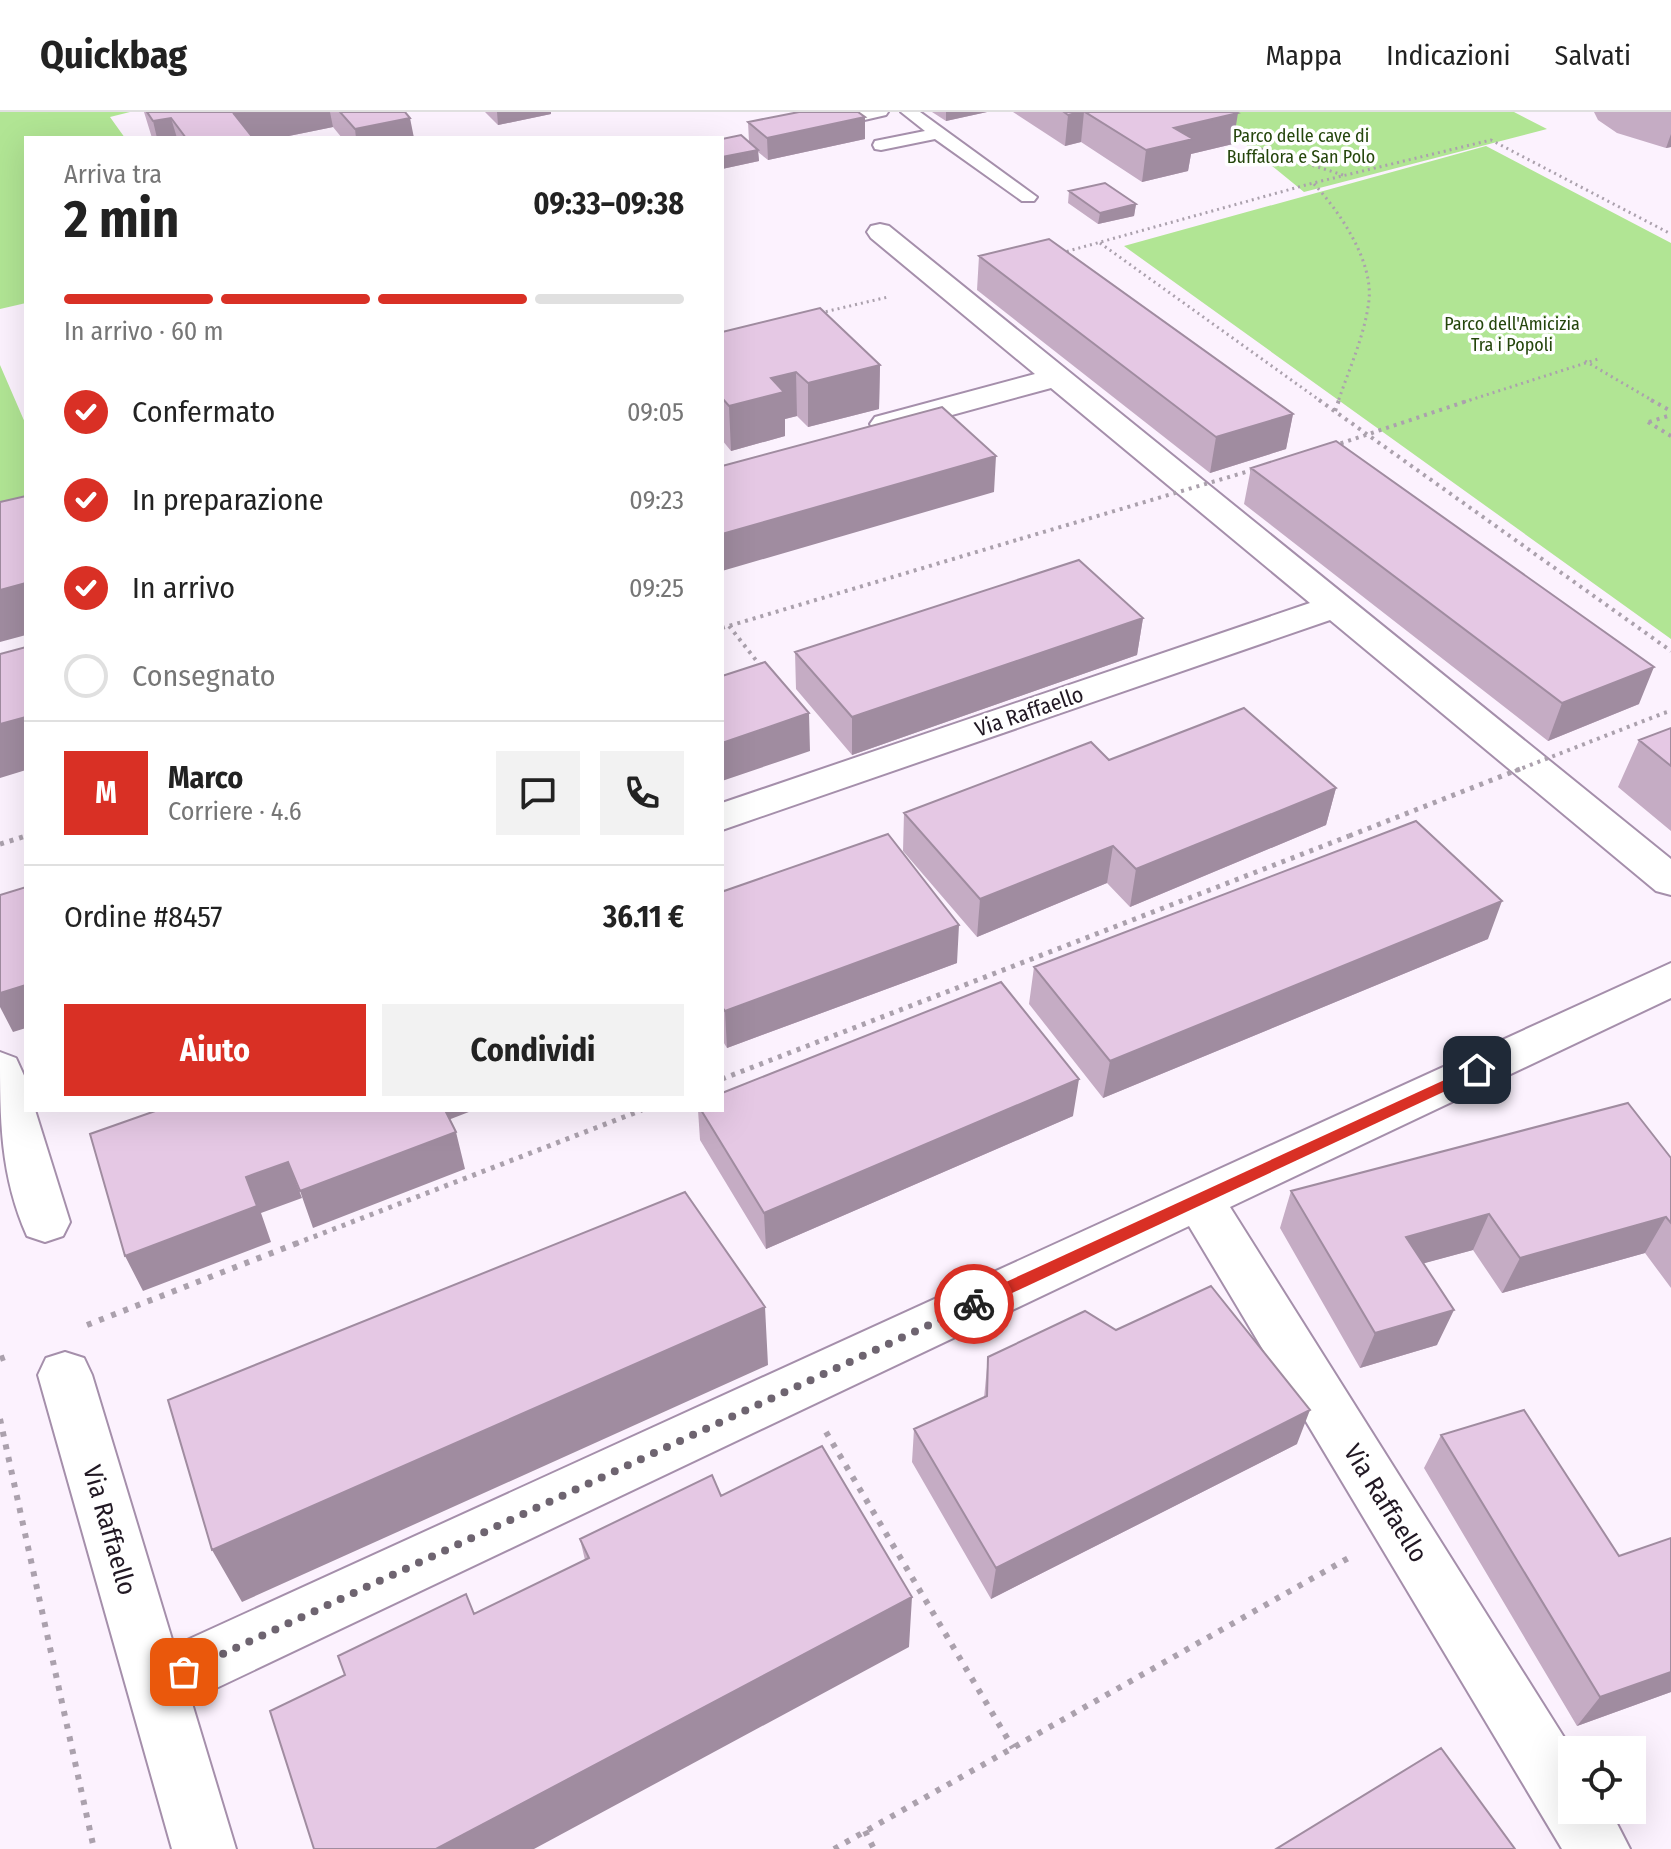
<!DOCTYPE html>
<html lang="it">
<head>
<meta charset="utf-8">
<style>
  :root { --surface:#fff; --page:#f2f2f2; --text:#222; --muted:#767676; --line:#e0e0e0; --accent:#d93025 }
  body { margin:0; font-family:"Fira Sans Condensed",sans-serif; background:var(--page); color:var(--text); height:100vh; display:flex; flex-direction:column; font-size:30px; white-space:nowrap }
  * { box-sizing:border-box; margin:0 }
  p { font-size:26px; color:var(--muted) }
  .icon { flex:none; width:44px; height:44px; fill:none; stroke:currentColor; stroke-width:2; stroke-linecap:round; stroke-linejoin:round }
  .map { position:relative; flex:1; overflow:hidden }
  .details { position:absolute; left:24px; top:24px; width:700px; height:976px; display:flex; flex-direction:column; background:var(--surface); border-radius:0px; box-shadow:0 8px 32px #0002 }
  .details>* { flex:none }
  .controls { position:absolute; left:1558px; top:1624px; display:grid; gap:16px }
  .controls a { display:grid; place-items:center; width:88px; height:88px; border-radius:0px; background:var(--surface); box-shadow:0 8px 32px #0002; font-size:40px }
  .pin { position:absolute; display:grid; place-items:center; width:68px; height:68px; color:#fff; margin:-34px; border-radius:16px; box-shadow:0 4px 12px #0006 }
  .courier { position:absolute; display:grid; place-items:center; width:80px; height:80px; margin:-40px; border:6px solid #d93025; border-radius:50%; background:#fff; color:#222; box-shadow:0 2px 10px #0007 }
  .overview em { font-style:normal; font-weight:700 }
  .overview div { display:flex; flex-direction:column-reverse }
  .overview { display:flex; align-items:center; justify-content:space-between; height:136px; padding:0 40px }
  h1 { font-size:52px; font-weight:700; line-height:60px }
  .bar { display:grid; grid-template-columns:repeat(4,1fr); gap:12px 8px; align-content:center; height:96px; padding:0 40px }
  .bar i { height:10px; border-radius:6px; background:var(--line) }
  .bar .selected { background:var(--accent) }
  .bar p { grid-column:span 4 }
  .line { display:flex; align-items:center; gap:20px; padding:0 40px; border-top:2px solid var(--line) }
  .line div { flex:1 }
  .round { display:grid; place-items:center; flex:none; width:84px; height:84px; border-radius:0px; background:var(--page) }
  ol { padding:0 40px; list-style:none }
  li { display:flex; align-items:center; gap:24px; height:88px }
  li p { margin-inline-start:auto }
  li .icon { padding:8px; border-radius:50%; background:var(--accent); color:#fff; stroke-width:4 }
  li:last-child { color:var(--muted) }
  li i { width:44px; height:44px; border:4px solid var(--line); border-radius:50% }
  .action { display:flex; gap:16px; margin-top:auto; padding:16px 40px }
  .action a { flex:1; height:92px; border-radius:0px; background:var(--accent); color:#fff; font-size:32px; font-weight:700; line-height:92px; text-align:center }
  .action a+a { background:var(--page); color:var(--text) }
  header { display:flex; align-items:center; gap:48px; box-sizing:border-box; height:112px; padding:0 40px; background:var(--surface); border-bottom:2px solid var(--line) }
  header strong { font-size:38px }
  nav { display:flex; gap:44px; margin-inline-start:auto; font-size:28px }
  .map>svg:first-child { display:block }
  .green { fill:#b1e594 }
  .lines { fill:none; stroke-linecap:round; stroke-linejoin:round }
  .service-casing { stroke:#a58fab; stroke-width:4 }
  .minor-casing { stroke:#a58fab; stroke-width:4 }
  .path-far3 { stroke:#aba1ad; stroke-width:3; stroke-dasharray:2 4; stroke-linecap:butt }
  .path-far2 { stroke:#aba1ad; stroke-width:4; stroke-dasharray:3 5; stroke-linecap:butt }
  .path-far1 { stroke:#aba1ad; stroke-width:5; stroke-dasharray:4 6; stroke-linecap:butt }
  .path { stroke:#aba1ad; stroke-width:6; stroke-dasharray:5 8; stroke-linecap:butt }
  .service { fill:#fff; fill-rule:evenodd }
  .minor { fill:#fff; fill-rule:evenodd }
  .path-bridge-far1 { stroke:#aba1ad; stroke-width:4; stroke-dasharray:3 5; stroke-linecap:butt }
  .path-bridge { stroke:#aba1ad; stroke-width:5; stroke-dasharray:4 6; stroke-linecap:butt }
  .wall { fill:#c5acc4 }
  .shaded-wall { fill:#a08ca0 }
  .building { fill:#e5c8e4; stroke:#a08ca0; stroke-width:2 }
  .route { fill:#d93025 }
  .done { stroke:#6e6470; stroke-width:8; stroke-dasharray:0 14.4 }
  .labels { text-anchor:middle; stroke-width:7; stroke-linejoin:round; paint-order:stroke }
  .far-park-label { font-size:18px; fill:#25460c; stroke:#fff }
  .street-label { font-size:22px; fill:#211823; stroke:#fff }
  .near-street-label { font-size:26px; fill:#211823; stroke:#fff }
</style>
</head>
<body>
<header>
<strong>Quickbag</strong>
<nav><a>Mappa</a><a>Indicazioni</a><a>Salvati</a></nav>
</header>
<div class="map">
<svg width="1671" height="1737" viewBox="0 0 1671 1737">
  <rect width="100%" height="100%" fill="#fcf2fe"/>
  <path class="green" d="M 0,0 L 130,0 L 110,5 L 125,26 L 26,26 L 26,191 L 0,197 Z
    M 1206,0 L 1514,0 L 1547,17 L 1304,80 Z
    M 1486,34 L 1671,131 L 1671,527 L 1124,134 Z
    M 0,253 L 26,313 L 26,402 L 0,408 Z"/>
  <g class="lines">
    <defs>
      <path id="service" d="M 857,0 L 888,0 L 886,3 L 847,12 L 839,7 Z
        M 901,0 L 920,0 L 1037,85 L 1034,89 L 1022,89 L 935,27 L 881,38 L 875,37 L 873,33 L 875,29 L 925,19 Z"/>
      <path id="minor" d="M 880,112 L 889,114 L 1671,747 L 1671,783 L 1656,779 L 1330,508 L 722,718 L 722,691 L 1310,491 L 1051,276 L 886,321 L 875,319 L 870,312 L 875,305 L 1035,262 L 871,126 L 867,120 L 871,114 Z
        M 1671,851 L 1671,886 L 1230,1095 L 1572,1638 L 1572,1698 L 1610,1698 L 1630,1737 L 1562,1737 L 1189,1114 L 191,1588 L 236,1737 L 172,1737 L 38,1263 L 46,1246 L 65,1240 L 84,1246 L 92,1263 L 174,1534 Z
        M 0,940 L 16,946 L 26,968 L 26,998 L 35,998 L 70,1110 L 63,1124 L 45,1130 L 27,1124 C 0,1063 0,1007 0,940 Z"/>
    </defs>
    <use href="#service" class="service-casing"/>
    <use href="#minor" class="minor-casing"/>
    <path class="path-far3" d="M 1232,17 L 1251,34 L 1343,63
      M 1314,72 C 1340,100 1373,149 1369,188 C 1365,223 1349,257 1338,290
      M 1100,131 L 1322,290
      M 1061,141 L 1313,71 L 1491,28 L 1671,122
      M 820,201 L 888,185
      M 1585,249 L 1655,290
      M 1464,290 L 1598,247"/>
    <path class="path-far2" d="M 1319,288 L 1671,539
      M 1651,288 L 1671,299
      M 1335,299 L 1339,288
      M 1648,310 L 1671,324
      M 1649,310 L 1671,303
      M 1333,334 L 1470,288
      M 729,514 L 763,557
      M 722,516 L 1020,427
      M 1664,601 L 1671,599"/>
    <path class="path-far1" d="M 0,732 L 26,724
      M 722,967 L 1349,724
      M 295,1132 L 642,998"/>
    <path class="path" d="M 87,1213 L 300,1130
      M 0,1247 L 11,1243
      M 0,1307 L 94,1737
      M 826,1320 L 1013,1636
      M 865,1719 L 874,1737
      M 834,1737 L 1352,1444"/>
    <use href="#service" class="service"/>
    <use href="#minor" class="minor"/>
    <path class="path-bridge-far1" d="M 1020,427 L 1256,357
      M 1515,659 L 1664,601"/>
    <path class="path-bridge" d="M 1349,724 L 1520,657"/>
  </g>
  <path class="wall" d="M 144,0 L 405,0 L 414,26 L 342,26 L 333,15 L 279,26 L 152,26 Z
    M 485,0 L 551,0 L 551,2 L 498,13 Z
    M 932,0 L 987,0 L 946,9 Z
    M 1013,0 L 1236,0 L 1233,32 L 1191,42 L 1188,59 L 1142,70 L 1081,30 L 1065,34 Z
    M 1594,0 L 1671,0 L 1671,35 L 1666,36 L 1617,21 L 1598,8 Z
    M 865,5 L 865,27 L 768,48 L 758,40 L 759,49 L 722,57 L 722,27 L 749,30 L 748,10 Z
    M 1069,79 L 1136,92 L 1134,104 L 1098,112 L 1068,91 Z
    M 979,144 L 1293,302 L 1286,337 L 1210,361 L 977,178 Z
    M 722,220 L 880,253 L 879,297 L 808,315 L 797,304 L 785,307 L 785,324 L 731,339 L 722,328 Z
    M 1251,356 L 1639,592 L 1548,629 L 1244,392 Z
    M 1143,506 L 1137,543 L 852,643 L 796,577 L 795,540 Z
    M 1671,616 L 1671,719 L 1618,675 L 1639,628 Z
    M 1109,648 L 1336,676 L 1326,713 L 1130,795 L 1107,771 L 977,825 L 903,739 L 904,701 Z
    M 722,777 L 724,779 L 957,851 L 727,936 L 722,928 Z
    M 1488,827 L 1103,986 L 1029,892 L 1034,855 Z
    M 698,998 L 722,998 L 1073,1004 L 766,1137 L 700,1028 Z
    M 1671,1046 L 1671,1176 L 1645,1141 L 1502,1181 L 1473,1138 L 1424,1151 L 1437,1233 L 1360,1256 L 1280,1116 L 1291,1079 Z
    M 988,1245 L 1297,1332 L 991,1487 L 912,1350 L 914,1317 L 984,1286 Z
    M 1441,1323 L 1671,1580 L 1577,1614 L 1424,1356 Z
    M 721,1384 L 909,1535 L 474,1502 L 585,1448 L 580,1427 Z"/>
  <path class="shaded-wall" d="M 244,0 L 330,0 L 333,15 L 279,26 L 240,26 L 234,2 Z
    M 497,0 L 551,0 L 551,2 L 498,13 Z
    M 946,0 L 987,0 L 946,9 Z
    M 1080,0 L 1084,0 L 1081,30 L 1065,34 L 1068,3 Z
    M 1238,1 L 1233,32 L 1191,42 L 1188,59 L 1142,70 L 1146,38 L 1174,16 Z
    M 865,5 L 865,27 L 768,48 L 767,26 Z
    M 171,6 L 177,26 L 157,26 L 153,9 Z
    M 410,6 L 414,26 L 356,26 L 355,17 Z
    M 1671,22 L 1671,35 L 1666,36 Z
    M 758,38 L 759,49 L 722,57 L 722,45 Z
    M 1136,92 L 1134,104 L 1098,112 L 1100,101 Z
    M 880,253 L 879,297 L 808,315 L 808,271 Z
    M 796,260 L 797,304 L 785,307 L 785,324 L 731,339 L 729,294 L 771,266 Z
    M 1293,302 L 1286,337 L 1210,361 L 1216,325 Z
    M 996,344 L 994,380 L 722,459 L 722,422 Z
    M 26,471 L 26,523 L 0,530 L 0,478 Z
    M 1143,506 L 1137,543 L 852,643 L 852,605 Z
    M 1654,555 L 1639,592 L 1548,629 L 1562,591 Z
    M 809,601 L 810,639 L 722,669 L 722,631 Z
    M 26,605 L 26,658 L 0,666 L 0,612 Z
    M 1336,676 L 1326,713 L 1130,795 L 1136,757 Z
    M 1113,734 L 1107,771 L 977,825 L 980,787 Z
    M 1502,789 L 1488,827 L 1103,986 L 1110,949 Z
    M 959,813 L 957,851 L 727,936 L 725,899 Z
    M 26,873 L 26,916 L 13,920 L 0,895 L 0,881 Z
    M 1079,967 L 1073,1004 L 766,1137 L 764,1101 Z
    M 440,998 L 474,998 L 443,1010 Z
    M 456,1020 L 465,1057 L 313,1116 L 300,1079 Z
    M 288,1050 L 302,1086 L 261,1101 L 271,1130 L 143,1179 L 125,1144 L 246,1065 Z
    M 1489,1102 L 1473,1138 L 1392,1160 L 1406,1125 Z
    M 1666,1105 L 1645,1141 L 1502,1181 L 1520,1146 Z
    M 765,1195 L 768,1253 L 242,1490 L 212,1438 Z
    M 1454,1198 L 1437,1233 L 1360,1256 L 1375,1221 Z
    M 1310,1298 L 1297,1332 L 991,1487 L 996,1456 Z
    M 912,1485 L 909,1535 L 534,1737 L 436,1737 Z
    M 1671,1560 L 1671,1580 L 1577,1614 L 1600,1585 Z"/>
  <path class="building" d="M 147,0 L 244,0 L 234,2 L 253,26 L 186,26 L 171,6 L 153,9 Z
    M 340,0 L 405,0 L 410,6 L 355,17 Z
    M 799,0 L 858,0 L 865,5 L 767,26 L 748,10 Z
    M 1064,0 L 1080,0 L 1068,3 Z
    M 1085,0 L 1236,0 L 1238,1 L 1174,16 L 1193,27 L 1146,38 Z
    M 741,23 L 758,38 L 722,45 L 722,27 Z
    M 1105,71 L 1136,92 L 1100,101 L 1069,79 Z
    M 1049,127 L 1293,302 L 1216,325 L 979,144 Z
    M 820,196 L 880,253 L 808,271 L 796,260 L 771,266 L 784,280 L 729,294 L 722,286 L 722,220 Z
    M 942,295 L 996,344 L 722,422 L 722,354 Z
    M 1336,329 L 1654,555 L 1562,591 L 1251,356 Z
    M 26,384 L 26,471 L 0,478 L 0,390 Z
    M 1079,448 L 1143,506 L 852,605 L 795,540 Z
    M 26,535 L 26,605 L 0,612 L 0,542 Z
    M 765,550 L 809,601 L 722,631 L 722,564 Z
    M 1244,596 L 1336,676 L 1136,757 L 1113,734 L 980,787 L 904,701 L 1091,630 L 1109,648 Z
    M 1671,616 L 1671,654 L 1639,628 Z
    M 1416,709 L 1502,789 L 1110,949 L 1034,855 Z
    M 888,722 L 959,813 L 725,899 L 722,895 L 722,777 L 724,779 Z
    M 26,775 L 26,873 L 0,881 L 0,783 Z
    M 1001,870 L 1079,967 L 764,1101 L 701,998 L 722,998 L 722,981 Z
    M 1628,991 L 1671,1046 L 1671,1111 L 1666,1105 L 1520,1146 L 1489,1102 L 1406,1125 L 1454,1198 L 1375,1221 L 1291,1079 Z
    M 158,998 L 445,998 L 456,1020 L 300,1079 L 288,1050 L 246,1065 L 257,1094 L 125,1144 L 90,1022 Z
    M 685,1080 L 765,1195 L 212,1438 L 168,1288 Z
    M 1211,1174 L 1310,1298 L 996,1456 L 914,1317 L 987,1284 L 988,1245 L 1085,1199 L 1116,1218 Z
    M 1524,1298 L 1619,1444 L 1671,1426 L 1671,1560 L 1600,1585 L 1441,1323 Z
    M 822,1334 L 912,1485 L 436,1737 L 314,1737 L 270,1599 L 345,1563 L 338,1544 L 466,1482 L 474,1502 L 589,1446 L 580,1427 L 712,1363 L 721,1384 Z
    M 1441,1636 L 1515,1737 L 1276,1737 Z"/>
  <path class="route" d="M 1477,953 L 1484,958 L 1482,962 L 980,1196 L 974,1198 L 967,1192 L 969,1187 Z"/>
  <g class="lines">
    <path class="done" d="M 184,1560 L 974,1192"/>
  </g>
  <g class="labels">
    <g class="far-park-label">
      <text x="1301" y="30">Parco delle cave di<tspan x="1301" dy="21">Buffalora e San Polo</tspan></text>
      <text x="1512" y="218">Parco dell'Amicizia<tspan x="1512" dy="21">Tra i Popoli</tspan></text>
    </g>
    <g class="street-label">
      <text transform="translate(1029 599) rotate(-19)" y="8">Via Raffaello</text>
    </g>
    <g class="near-street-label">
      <text transform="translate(1386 1391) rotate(58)" y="9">Via Raffaello</text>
      <text transform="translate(110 1418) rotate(74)" y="9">Via Raffaello</text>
    </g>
  </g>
</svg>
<div class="controls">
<a><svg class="icon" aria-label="locate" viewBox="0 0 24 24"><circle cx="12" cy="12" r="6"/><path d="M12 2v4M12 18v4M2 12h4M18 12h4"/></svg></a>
</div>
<div class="pin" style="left:184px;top:1560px;background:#ea580c"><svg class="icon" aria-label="bag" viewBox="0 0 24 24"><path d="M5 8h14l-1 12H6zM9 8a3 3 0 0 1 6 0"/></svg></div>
<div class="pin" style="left:1477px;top:958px;background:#1f2937"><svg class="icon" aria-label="home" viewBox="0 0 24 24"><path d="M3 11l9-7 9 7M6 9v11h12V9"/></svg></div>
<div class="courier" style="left:974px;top:1192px"><svg class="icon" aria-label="bike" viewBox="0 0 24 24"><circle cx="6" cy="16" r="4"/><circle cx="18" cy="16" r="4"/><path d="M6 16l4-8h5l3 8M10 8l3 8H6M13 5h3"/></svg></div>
<section class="details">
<div class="overview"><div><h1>2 min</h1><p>Arriva tra</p></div><em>09:33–09:38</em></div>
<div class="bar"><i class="selected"></i><i class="selected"></i><i class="selected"></i><i></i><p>In arrivo · 60 m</p></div>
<ol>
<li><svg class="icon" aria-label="check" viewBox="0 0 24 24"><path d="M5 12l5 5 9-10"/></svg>Confermato<p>09:05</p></li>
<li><svg class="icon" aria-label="check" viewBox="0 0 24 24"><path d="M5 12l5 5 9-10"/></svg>In preparazione<p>09:23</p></li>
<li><svg class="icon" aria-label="check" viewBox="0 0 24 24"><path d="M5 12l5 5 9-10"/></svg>In arrivo<p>09:25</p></li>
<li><i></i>Consegnato</li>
</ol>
<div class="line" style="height:144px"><b class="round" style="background:var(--accent);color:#fff">M</b><div><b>Marco</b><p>Corriere · 4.6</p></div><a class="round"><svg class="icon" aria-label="chat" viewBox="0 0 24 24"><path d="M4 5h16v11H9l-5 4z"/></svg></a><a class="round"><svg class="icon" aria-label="phone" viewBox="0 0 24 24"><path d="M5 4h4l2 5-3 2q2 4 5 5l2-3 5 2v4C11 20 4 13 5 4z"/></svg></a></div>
<div class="line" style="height:104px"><div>Ordine #8457</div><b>36.11 €</b></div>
<div class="action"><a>Aiuto</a><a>Condividi</a></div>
</section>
</div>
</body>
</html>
